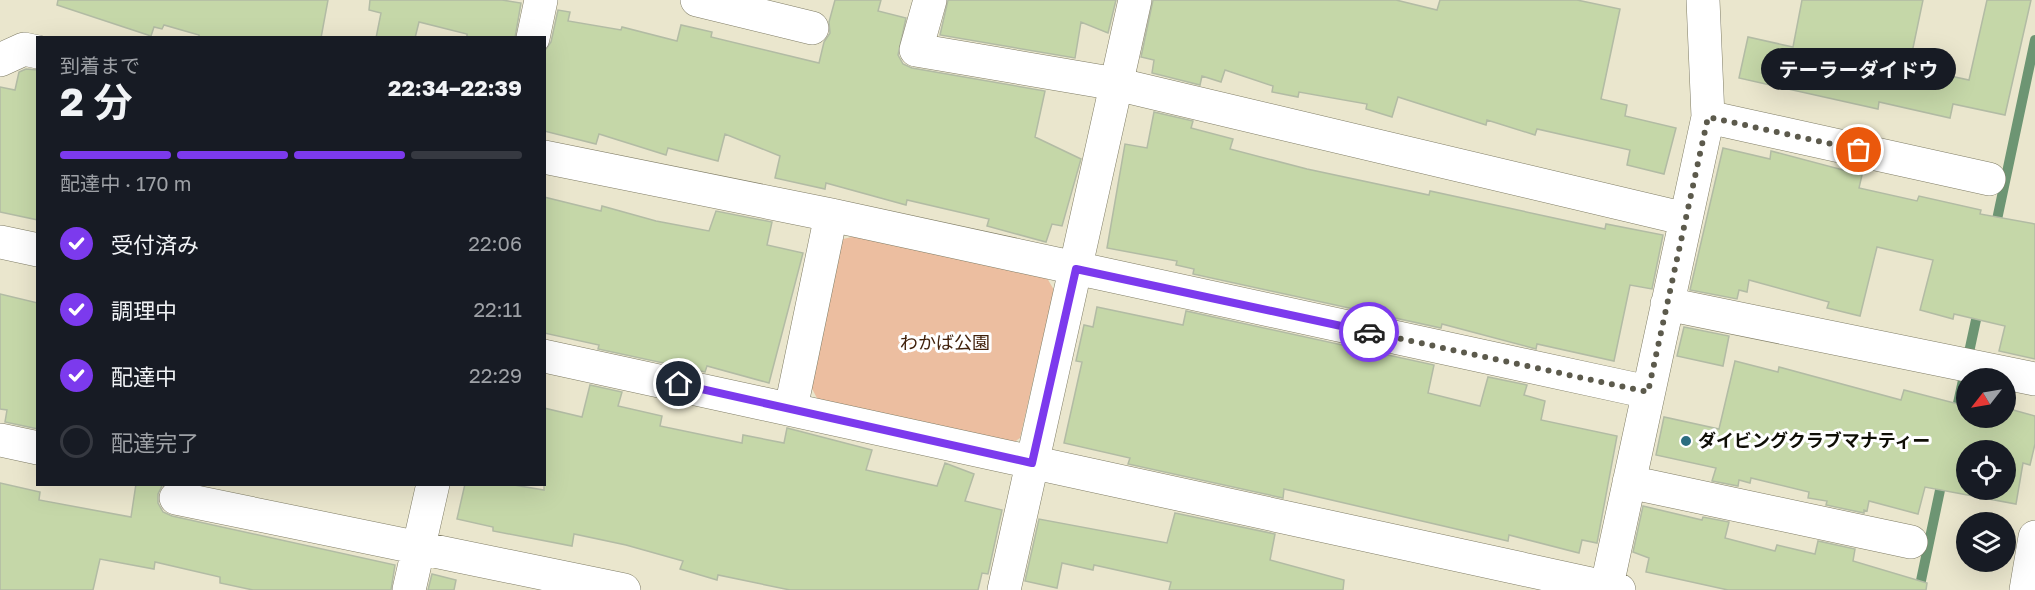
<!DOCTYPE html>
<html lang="ja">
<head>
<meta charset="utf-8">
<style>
  :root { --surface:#171b24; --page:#20242c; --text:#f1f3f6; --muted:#9ea1a6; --line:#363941; --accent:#7c3aed }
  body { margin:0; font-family:"Golos Text","Noto Sans JP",sans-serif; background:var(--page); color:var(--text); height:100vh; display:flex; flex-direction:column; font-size:22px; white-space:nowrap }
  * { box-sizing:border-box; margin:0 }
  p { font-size:20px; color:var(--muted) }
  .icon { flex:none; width:33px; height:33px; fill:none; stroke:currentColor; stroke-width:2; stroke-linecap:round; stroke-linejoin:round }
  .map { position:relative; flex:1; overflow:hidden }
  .sheet { position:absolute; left:36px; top:36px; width:510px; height:450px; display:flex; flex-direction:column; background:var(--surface); border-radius:0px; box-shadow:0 6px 24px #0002 }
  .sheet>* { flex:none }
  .needle { width:39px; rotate:239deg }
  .controls { position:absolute; left:1956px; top:368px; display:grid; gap:12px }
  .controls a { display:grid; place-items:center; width:60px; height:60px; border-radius:50%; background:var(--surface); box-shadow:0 6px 24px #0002; font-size:30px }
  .pin { position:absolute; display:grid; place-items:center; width:51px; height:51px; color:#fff; margin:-26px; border:3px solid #fff; border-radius:50%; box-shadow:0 2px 6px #0007 }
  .courier { position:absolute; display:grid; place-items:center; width:60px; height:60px; margin:-30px; border:4px solid #7c3aed; border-radius:50%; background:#fff; color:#222; box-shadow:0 2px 8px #0007 }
  .bubble { position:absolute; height:42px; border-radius:21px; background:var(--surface); box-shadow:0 6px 24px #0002; font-size:20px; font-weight:700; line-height:42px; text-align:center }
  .overview em { font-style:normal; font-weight:700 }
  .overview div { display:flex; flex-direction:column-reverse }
  .overview { display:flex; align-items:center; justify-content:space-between; height:102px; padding:0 24px }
  h1 { font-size:39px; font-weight:700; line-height:45px }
  .bar { display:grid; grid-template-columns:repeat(4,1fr); gap:9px 6px; align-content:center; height:72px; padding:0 24px }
  .bar i { height:8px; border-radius:4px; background:var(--line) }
  .bar .current { background:var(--accent) }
  .bar p { grid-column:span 4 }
  ol { padding:0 24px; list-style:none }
  li { display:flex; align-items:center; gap:18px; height:66px }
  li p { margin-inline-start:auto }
  li .icon { padding:6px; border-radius:50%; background:var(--accent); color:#fff; stroke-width:4 }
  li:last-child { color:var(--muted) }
  li i { width:33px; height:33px; border:3px solid var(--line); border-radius:50% }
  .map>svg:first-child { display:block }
  .green { fill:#ecbea0 }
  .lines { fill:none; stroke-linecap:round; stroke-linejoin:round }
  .stream { stroke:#6d9573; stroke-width:10 }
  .building { fill:#c5d7a8; stroke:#b2bba4; stroke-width:1.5; fill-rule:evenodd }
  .minor-casing { stroke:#7f7c65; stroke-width:34 }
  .minor { stroke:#fff; stroke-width:33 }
  .done { stroke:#5c5a4c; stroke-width:6; stroke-dasharray:0 10.8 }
  .route { stroke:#7c3aed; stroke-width:8 }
  .poi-dot { fill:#2b6d80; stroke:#fff; stroke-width:2 }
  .labels { text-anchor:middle; stroke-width:6; stroke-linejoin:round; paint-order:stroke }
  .park-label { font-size:18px; fill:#41220c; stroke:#fff }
  .poi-label { font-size:18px; font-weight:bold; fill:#0f0e06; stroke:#fff; text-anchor:start }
</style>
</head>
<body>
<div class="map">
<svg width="2035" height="590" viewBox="0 0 2035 590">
  <rect width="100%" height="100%" fill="#eae6cd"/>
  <path class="green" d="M 856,236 L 1047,278 L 1054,290 L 1020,438 L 1010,445 L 819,402 L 808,381 L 839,240 Z"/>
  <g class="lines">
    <path class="stream" d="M 1995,229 L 2035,40
      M 1955,417 L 1979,306
      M 1919,590 L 1943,476"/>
  </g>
  <path class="building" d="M 58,0 L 328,0 L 321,38 L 199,38 L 199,35 L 164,25 L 162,29 L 154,27 L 151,36 L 57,5 Z
    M 370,0 L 502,0 L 521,3 L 515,38 L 467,38 L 467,34 L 419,22 L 415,38 L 376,38 L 381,13 L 369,10 Z
    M 835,0 L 881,0 L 878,11 L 906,18 L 898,55 L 903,64 L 912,68 L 1045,91 L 1035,137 L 1081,159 L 1062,226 L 1052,224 L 1046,242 L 987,226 L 989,219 L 907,200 L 906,205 L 826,183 L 825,189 L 775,178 L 780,156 L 725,134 L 718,161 L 668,148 L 666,155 L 599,134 L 596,144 L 544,131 L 544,52 L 551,42 L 558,10 L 570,12 L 568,21 L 621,30 L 622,27 L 677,41 L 681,25 L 712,32 L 711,37 L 819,63 L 824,42 L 830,33 L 829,22 Z
    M 948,0 L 1116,0 L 1108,33 L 1081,22 L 1075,58 L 940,35 Z
    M 1153,0 L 1396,0 L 1437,10 L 1440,0 L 1577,0 L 1620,9 L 1601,99 L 1627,105 L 1625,116 L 1676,128 L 1664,174 L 1627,165 L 1630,150 L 1537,129 L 1535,135 L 1487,120 L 1486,125 L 1398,97 L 1392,117 L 1366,109 L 1367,104 L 1299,92 L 1298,97 L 1272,92 L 1273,86 L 1225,70 L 1221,82 L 1202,76 L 1200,85 L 1152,73 L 1154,60 L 1141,57 Z
    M 1802,0 L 1923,0 L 1909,67 L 1969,80 L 1987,0 L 2031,0 L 2005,115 L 1953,104 L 1950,118 L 1879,102 L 1878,109 L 1739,78 L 1748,37 L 1793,47 Z
    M 26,69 L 38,70 L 38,220 L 0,212 L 0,87 L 15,90 L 19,72 Z
    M 1154,112 L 1193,121 L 1191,128 L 1233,139 L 1230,149 L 1307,169 L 1429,195 L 1430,191 L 1605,229 L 1606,224 L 1663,235 L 1652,289 L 1630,285 L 1614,361 L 1537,344 L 1536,349 L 1442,324 L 1441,328 L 1193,274 L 1194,269 L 1176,265 L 1177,261 L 1107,248 L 1125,144 L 1147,148 Z
    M 1723,148 L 1770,159 L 1771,151 L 1862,175 L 1859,188 L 1917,201 L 1919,196 L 1981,210 L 1980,214 L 2035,224 L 2035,359 L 1999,351 L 2005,326 L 1954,314 L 1953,319 L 1920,310 L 1933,260 L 1877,247 L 1860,316 L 1827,308 L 1829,302 L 1749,280 L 1747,292 L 1739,290 L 1737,299 L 1690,290 Z
    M 544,197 L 601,211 L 602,206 L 656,221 L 709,231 L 716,211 L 772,222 L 767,245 L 803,253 L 769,383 L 707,366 L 705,372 L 598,349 L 599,345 L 544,333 Z
    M 0,294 L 38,303 L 38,429 L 5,422 L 7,410 L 0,409 Z
    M 1097,307 L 1183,325 L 1186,311 L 1434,365 L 1428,393 L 1480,406 L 1488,377 L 1527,385 L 1524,395 L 1545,401 L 1541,420 L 1617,436 L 1597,543 L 1582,540 L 1579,553 L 1509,535 L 1508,541 L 1284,489 L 1283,498 L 1128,464 L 1130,458 L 1064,443 L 1082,362 L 1076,361 L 1084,325 L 1093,327 Z
    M 1684,327 L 1729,336 L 1723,366 L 1677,356 Z
    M 1735,361 L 1778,372 L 1779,367 L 1901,400 L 1904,390 L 1966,406 L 1966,417 L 2006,417 L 2006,408 L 2035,416 L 2035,444 L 2030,465 L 2023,463 L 2016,504 L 1925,487 L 1918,514 L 1869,501 L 1867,511 L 1864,510 L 1864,513 L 1826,505 L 1827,501 L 1808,498 L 1809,492 L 1751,478 L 1750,483 L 1739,480 L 1738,486 L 1712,481 L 1716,468 L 1656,455 L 1664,417 L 1719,429 ZM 1966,450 L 2006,450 L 2006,489 L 1966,489 Z
    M 590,385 L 622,392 L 618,406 L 662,416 L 660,426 L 742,443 L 743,435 L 784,443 L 787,428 L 872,450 L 866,470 L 937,486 L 945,463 L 974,474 L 965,501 L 1002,510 L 988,574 L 982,573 L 978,590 L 790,590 L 718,575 L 717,580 L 680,569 L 683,561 L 626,545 L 574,534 L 572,546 L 493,531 L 493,527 L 457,519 L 465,484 L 508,484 L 544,490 L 544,408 L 582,417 Z
    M 0,483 L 40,492 L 39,500 L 131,517 L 136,484 L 163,484 L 158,494 L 158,503 L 163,512 L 172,516 L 395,565 L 391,590 L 253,590 L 220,583 L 220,577 L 155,562 L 154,569 L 100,559 L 93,590 L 0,590 Z
    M 1643,506 L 1702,520 L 1703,517 L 1729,522 L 1725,538 L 1775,551 L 1777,545 L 1815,554 L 1818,541 L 1855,549 L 1853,561 L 1927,583 L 1926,590 L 1728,590 L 1646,572 L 1649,558 L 1633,552 Z
    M 1175,513 L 1275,534 L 1270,560 L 1344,580 L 1343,590 L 1169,590 L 1171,582 L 1094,565 L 1093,570 L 1062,563 L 1057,588 L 1025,581 L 1039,519 L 1167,543 Z
    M 432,574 L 456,580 L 454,590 L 428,590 Z"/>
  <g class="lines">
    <defs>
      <path id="minor" d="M 697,0 L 812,28
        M 930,0 L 916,50 L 1116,84 L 1686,219
        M 533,38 L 541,0
        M 0,60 L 24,49 L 38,52
        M 1708,117 L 1989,179
        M 544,157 L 831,215 L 1648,392
        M 0,242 L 38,250
        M 1667,304 L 2035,379
        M 544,356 L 1619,590
        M 791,408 L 831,215
        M 0,440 L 38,448
        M 1629,482 L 1911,542
        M 176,498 L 624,590
        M 409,590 L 433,484
        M 1004,590 L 1135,0
        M 1606,590 L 1708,117 L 1703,0
        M 2026,590 L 2035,537"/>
    </defs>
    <use href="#minor" class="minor-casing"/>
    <use href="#minor" class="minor"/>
  </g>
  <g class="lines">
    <path class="done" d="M 1369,332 L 1648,392 L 1708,117 L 1859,150"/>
    <path class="route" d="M 679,384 L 1032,463 L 1076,269 L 1369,332"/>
  </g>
  <circle class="poi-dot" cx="1686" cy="441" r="6"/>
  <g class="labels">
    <g class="park-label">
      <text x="945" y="349">わかば公園</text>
    </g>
    <g class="poi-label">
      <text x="1698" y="447">ダイビングクラブマナティー</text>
    </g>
  </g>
</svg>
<div class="controls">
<a><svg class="needle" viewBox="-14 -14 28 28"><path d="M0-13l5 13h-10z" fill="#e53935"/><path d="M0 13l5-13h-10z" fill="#9ea1a6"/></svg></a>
<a><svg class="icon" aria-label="locate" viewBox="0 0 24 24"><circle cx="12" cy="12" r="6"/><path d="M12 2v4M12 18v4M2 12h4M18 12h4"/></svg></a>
<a><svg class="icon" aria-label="layers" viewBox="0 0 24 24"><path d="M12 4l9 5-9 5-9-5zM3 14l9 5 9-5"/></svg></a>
</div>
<div class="pin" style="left:1859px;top:150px;background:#ea580c"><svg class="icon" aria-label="bag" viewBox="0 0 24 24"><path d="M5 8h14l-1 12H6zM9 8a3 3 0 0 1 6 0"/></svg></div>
<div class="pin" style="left:679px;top:384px;background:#1f2937"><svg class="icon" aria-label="home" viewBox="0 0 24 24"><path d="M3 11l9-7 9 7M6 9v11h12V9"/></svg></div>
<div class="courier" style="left:1369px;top:332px"><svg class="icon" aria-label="car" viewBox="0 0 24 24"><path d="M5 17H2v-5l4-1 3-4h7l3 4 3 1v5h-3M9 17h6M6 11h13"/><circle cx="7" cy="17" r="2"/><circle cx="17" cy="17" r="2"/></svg></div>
<div class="bubble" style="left:1761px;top:48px;width:195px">テーラーダイドウ</div>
<section class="sheet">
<div class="overview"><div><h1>2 分</h1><p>到着まで</p></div><em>22:34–22:39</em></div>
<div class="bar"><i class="current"></i><i class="current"></i><i class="current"></i><i></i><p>配達中 · 170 m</p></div>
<ol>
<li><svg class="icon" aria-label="check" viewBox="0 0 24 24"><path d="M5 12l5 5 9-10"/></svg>受付済み<p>22:06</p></li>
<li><svg class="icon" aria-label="check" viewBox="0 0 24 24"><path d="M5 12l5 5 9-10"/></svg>調理中<p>22:11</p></li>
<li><svg class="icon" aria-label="check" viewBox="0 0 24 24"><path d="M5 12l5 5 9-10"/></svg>配達中<p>22:29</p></li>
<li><i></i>配達完了</li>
</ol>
</section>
</div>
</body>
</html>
